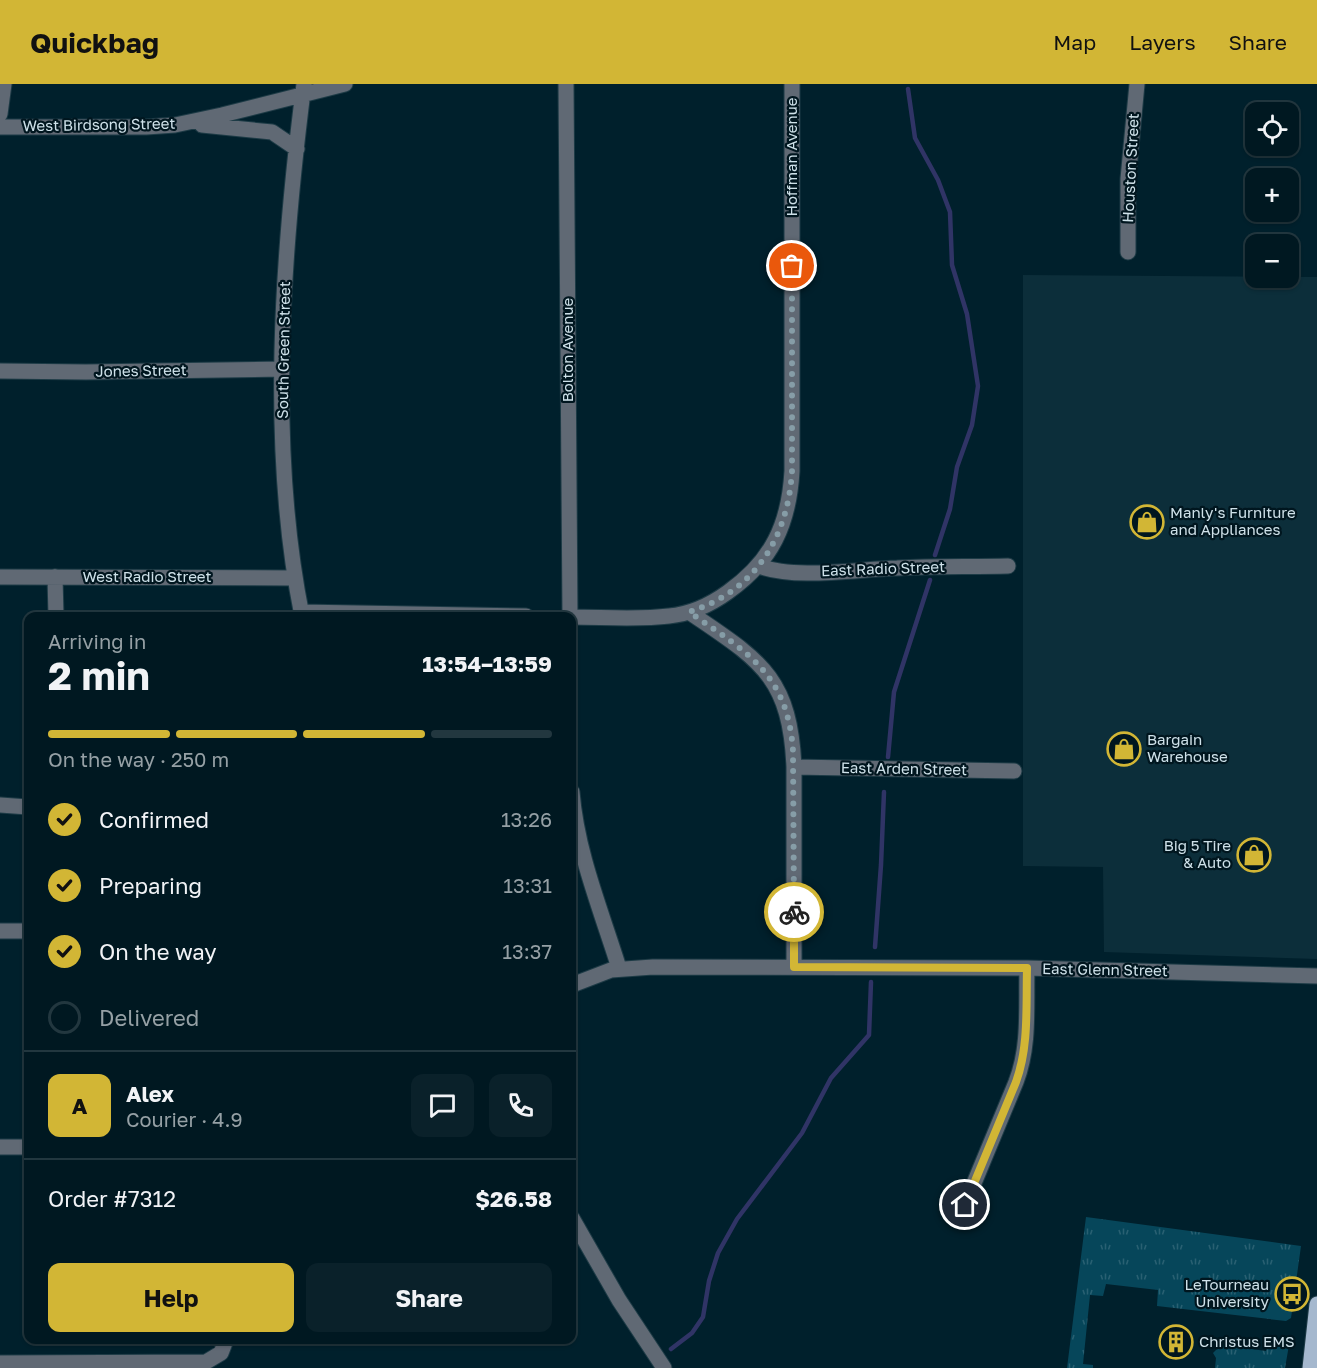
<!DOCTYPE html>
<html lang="en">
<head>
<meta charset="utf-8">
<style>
  :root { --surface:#001821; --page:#0a212a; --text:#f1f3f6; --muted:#95a0a5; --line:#22373f; --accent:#d2b635 }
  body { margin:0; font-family:"Golos Text",sans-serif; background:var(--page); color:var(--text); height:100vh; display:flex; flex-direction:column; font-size:22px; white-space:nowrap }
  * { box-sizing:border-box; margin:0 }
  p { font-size:20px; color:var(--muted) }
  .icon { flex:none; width:33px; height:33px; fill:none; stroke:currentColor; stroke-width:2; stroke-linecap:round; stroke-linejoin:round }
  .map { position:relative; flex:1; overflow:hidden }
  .panel { position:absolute; left:24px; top:528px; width:552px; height:732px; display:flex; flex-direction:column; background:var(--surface); border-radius:12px; box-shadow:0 2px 4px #0004,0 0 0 2px var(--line) }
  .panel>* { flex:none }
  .fabs { position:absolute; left:1245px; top:18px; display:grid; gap:12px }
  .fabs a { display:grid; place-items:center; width:54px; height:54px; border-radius:12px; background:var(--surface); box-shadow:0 2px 4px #0004,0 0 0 2px var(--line); font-size:30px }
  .pin { position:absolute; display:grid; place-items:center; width:51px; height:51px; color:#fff; margin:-26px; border:3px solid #fff; border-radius:50%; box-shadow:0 2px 6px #0007 }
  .courier { position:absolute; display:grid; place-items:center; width:60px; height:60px; margin:-30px; border:4px solid #d2b635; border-radius:50%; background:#fff; color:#222; box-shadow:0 2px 8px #0007 }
  .head em { font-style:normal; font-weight:700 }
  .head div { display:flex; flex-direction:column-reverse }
  .head { display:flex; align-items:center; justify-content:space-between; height:102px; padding:0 24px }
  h1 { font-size:39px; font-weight:700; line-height:45px }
  .bar { display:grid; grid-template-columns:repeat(4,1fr); gap:9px 6px; align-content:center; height:72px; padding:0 24px }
  .bar i { height:8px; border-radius:4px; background:var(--line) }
  .bar .current { background:var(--accent) }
  .bar p { grid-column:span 4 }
  .line { display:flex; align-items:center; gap:15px; padding:0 24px; border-top:2px solid var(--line) }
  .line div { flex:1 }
  .round { display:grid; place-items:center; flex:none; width:63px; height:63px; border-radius:12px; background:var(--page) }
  ol { padding:0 24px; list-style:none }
  li { display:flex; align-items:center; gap:18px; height:66px }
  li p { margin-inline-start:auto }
  li .icon { padding:6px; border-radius:50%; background:var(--accent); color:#111; stroke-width:4 }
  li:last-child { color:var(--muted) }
  li i { width:33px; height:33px; border:3px solid var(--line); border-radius:50% }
  .action { display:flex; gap:12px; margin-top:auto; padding:12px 24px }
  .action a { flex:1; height:69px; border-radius:12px; background:var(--accent); color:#111; font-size:24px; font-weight:700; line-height:69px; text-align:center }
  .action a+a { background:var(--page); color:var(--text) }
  header { display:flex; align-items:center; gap:36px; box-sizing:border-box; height:84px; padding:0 30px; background:var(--accent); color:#111 }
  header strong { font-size:28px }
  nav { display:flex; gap:33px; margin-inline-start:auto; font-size:21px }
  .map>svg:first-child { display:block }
  .built { fill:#0c2e3a }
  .grass { fill:url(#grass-tufts) }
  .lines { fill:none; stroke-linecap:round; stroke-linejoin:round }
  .stream { stroke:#303466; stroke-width:4.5 }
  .minor-casing { stroke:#1d3b46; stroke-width:17 }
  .major-casing { stroke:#1d3b46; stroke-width:17 }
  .minor { stroke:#606974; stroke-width:15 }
  .major { stroke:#a5b8ce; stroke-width:15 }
  .done { stroke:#869da7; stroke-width:6; stroke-dasharray:0 10.8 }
  .route { stroke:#d2b635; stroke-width:8 }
  .labels { text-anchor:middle; stroke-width:4.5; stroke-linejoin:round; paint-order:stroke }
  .street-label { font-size:15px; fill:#cee1e9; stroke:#00161f }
  .poi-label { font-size:15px; fill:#cee1e9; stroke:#00161f; text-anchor:start }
</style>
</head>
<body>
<header>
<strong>Quickbag</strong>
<nav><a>Map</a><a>Layers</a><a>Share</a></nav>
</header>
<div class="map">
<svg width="1317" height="1284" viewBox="0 0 1317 1284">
  <defs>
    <pattern id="grass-tufts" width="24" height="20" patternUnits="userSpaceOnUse" patternTransform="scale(1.5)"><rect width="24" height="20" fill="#06465a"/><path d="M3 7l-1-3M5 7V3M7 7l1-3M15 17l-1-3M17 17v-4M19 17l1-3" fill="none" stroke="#296072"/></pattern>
  </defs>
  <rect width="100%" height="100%" fill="#00202c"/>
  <path class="built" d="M 1023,191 L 1317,193 L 1317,875 L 1104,868 L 1103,783 L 1023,782 Z"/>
  <path class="grass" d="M 1086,1133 L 1301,1162 L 1291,1234 L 1286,1237 L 1157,1222 L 1158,1206 L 1106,1200 L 1103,1212 L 1090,1211 L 1083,1280 L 1093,1281 L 1093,1284 L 1067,1284 Z
    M 1269,1254 L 1285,1255 L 1289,1261 L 1285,1284 L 1215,1284 L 1216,1274 L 1213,1269 L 1221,1261 L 1266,1267 Z"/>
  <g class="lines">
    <path class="stream" d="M 908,5 L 915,54 L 938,96 L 950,128 L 952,181 L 967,230 L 978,302 L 972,341 L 957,383 L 950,425 L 935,471
      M 888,673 L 894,608 L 930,496
      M 875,863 L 881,781 L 884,708
      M 671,1265 L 692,1249 L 703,1233 L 709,1197 L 718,1169 L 737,1135 L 802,1049 L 831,994 L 869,951 L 871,898"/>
    <defs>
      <path id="minor" d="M 566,0 L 570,532
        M 0,30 L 4,0
        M 202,41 L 272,48 L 297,65
        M 0,43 L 146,43 L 175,41 L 222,31 L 345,0
        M 1128,168 L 1128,95 L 1137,0
        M 0,287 L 86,288 L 282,285
        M 759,482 C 795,496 858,485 897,484 C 934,482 971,483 1008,482
        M 0,493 L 295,494
        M 55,493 L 56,532
        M 301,528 L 526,532
        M 689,528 C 759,576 790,591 794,683 L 794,883
        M 302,532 C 268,363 282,171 304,0
        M 572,533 C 603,533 637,536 669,532 C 691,530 710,521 728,508 C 772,477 789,440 792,387 L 792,0
        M 794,683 L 1014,687
        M 572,708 C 577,769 601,826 619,884
        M 0,721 L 28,723
        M 0,847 L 28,847
        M 572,901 L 611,886 L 653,883 L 1027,884 L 1317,892
        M 0,1063 L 28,1063
        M 965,1121 L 1016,998 C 1030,962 1026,923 1027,884
        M 572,1134 L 619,1216 L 664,1284
        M 0,1279 L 206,1278 L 221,1269 L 226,1256"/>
      <path id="major" d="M 1310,1284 L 1317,1220"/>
    </defs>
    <use href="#minor" class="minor-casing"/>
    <use href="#major" class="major-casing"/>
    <use href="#minor" class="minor"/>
    <use href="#major" class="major"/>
  </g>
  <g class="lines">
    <path class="done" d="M 792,182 L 792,387 C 788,454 755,507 689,528 C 747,568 788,590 793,667 L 794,828"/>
    <path class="route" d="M 794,828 L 794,883 L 1027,884 C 1026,923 1029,962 1016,998 L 965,1121"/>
  </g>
  <defs>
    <symbol id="shop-ring" viewBox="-11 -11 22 22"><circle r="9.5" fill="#00161f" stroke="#d2b635" stroke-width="1.5"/><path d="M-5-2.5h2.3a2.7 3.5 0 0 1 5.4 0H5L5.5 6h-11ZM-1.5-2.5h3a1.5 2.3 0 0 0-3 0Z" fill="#d2b635"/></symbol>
    <symbol id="bus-ring" viewBox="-11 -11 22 22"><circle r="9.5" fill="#00161f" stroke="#d2b635" stroke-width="1.5"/><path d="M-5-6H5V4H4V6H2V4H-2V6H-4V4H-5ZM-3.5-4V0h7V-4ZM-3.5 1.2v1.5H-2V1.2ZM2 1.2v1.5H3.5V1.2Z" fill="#d2b635"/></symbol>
    <symbol id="building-ring" viewBox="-11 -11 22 22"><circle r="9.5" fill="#00161f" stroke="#d2b635" stroke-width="1.5"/><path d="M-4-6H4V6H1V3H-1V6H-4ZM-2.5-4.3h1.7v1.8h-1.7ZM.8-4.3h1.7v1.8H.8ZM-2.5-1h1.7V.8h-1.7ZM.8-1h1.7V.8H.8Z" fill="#d2b635"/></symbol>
  </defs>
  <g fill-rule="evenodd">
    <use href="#shop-ring" x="1128" y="419" width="38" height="38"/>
    <use href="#shop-ring" x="1105" y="646" width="38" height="38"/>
    <use href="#shop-ring" x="1235" y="752" width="38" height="38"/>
    <use href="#bus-ring" x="1273" y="1191" width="38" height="38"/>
    <use href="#building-ring" x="1157" y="1239" width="38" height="38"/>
  </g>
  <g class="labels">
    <g class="street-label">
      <text transform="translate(99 41) rotate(-1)" y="5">West Birdsong Street</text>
      <text transform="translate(792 73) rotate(-90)" y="5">Hoffman Avenue</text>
      <text transform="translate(1131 84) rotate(-87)" y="5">Houston Street</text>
      <text transform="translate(284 266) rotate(-89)" y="5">South Green Street</text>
      <text transform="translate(568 266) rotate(-90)" y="5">Bolton Avenue</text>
      <text transform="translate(141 287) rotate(-1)" y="5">Jones Street</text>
      <text transform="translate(883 485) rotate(-2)" y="5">East Radio Street</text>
      <text x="147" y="498">West Radio Street</text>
      <text transform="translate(904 685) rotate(1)" y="5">East Arden Street</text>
      <text transform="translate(1105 886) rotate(1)" y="5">East Glenn Street</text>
    </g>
    <g class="poi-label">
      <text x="1170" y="434">Manly's Furniture<tspan x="1170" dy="17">and Appliances</tspan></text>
      <text x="1147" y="661">Bargain<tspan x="1147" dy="17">Warehouse</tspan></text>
      <text x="1231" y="767" text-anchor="end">Big 5 Tire<tspan x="1231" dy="17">&amp; Auto</tspan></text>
      <text x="1269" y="1206" text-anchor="end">LeTourneau<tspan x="1269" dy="17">University</tspan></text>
      <text x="1199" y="1263">Christus EMS</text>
    </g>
  </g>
</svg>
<div class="fabs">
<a><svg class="icon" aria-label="locate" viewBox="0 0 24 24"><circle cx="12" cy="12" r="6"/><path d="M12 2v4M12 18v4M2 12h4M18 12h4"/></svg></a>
<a>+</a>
<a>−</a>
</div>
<div class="pin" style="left:792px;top:182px;background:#ea580c"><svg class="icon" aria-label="bag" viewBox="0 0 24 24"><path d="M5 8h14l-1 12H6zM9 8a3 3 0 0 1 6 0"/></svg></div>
<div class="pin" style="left:965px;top:1121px;background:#1f2937"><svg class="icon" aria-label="home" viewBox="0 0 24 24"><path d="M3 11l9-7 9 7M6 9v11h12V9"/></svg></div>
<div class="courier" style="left:794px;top:828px"><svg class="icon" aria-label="bike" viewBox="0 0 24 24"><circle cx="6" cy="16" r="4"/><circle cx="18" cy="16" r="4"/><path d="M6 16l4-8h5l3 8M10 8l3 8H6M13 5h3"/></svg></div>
<section class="panel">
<div class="head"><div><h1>2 min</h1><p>Arriving in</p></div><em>13:54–13:59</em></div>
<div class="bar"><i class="current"></i><i class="current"></i><i class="current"></i><i></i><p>On the way · 250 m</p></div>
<ol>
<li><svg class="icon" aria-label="check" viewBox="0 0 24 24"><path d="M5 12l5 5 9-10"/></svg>Confirmed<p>13:26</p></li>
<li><svg class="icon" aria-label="check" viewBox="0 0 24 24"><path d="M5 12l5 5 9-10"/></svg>Preparing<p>13:31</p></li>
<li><svg class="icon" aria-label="check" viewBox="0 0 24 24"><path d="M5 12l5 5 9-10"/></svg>On the way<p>13:37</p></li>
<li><i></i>Delivered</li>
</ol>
<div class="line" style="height:108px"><b class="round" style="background:var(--accent);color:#111">A</b><div><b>Alex</b><p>Courier · 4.9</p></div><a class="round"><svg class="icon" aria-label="chat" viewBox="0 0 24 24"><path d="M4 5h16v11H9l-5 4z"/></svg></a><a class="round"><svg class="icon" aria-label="phone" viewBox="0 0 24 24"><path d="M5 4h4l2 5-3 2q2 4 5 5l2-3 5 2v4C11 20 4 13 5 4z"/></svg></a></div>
<div class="line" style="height:78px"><div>Order #7312</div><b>$26.58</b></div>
<div class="action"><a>Help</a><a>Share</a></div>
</section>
</div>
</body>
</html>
